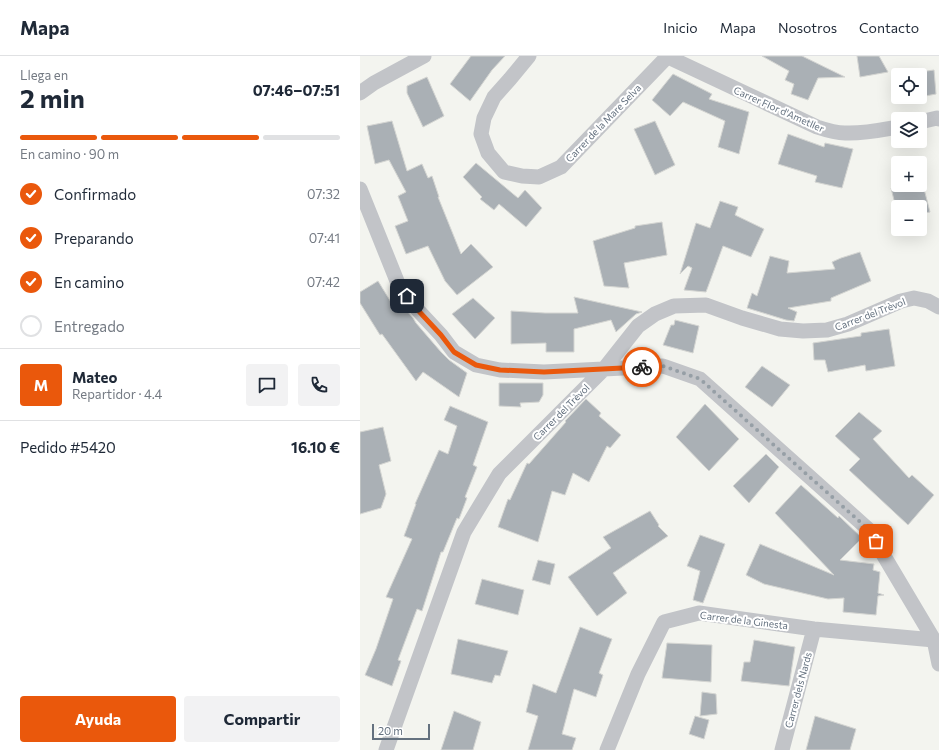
<!DOCTYPE html>
<html lang="es">
<head>
<meta charset="utf-8">
<style>
  :root { --surface:#fff; --page:#f2f2f3; --text:#1f2937; --muted:#747a83; --line:#e0e1e3; --accent:#ea580c }
  body { margin:0; font-family:Commissioner,sans-serif; background:var(--page); color:var(--text); height:100vh; display:flex; flex-direction:column; font-size:15px; white-space:nowrap }
  * { box-sizing:border-box; margin:0 }
  p { font-size:13px; color:var(--muted) }
  .icon { flex:none; width:22px; height:22px; fill:none; stroke:currentColor; stroke-width:2; stroke-linecap:round; stroke-linejoin:round }
  .map { position:relative; flex:1; overflow:hidden }
  .panel { display:flex; flex-direction:column; background:var(--surface); width:360px }
  .panel>* { flex:none }
  .buttons { position:absolute; left:531px; top:12px; display:grid; gap:8px }
  .buttons a { display:grid; place-items:center; width:36px; height:36px; border-radius:4px; background:var(--surface); box-shadow:0 4px 16px #0002; font-size:20px }
  .scale { position:absolute; left:12px; bottom:10px; width:58px; box-sizing:border-box; padding-left:4px; border:2px solid #64717f; border-top:0; font-size:11px; line-height:14px; white-space:nowrap; color:#64717f; -webkit-text-stroke:3px #fff; paint-order:stroke }
  .pin { position:absolute; display:grid; place-items:center; width:34px; height:34px; color:#fff; margin:-17px; border-radius:8px; box-shadow:0 2px 6px #0006 }
  .courier { position:absolute; display:grid; place-items:center; width:40px; height:40px; margin:-20px; border:3px solid #ea580c; border-radius:50%; background:#fff; color:#222; box-shadow:0 1px 5px #0007 }
  .head em { font-style:normal; font-weight:700 }
  .head div { display:flex; flex-direction:column-reverse }
  .head { display:flex; align-items:center; justify-content:space-between; height:68px; padding:0 20px }
  h1 { font-size:26px; font-weight:700; line-height:30px }
  .bar { display:grid; grid-template-columns:repeat(4,1fr); gap:6px 4px; align-content:center; height:48px; padding:0 20px }
  .bar i { height:5px; border-radius:3px; background:var(--line) }
  .bar .active { background:var(--accent) }
  .bar p { grid-column:span 4 }
  .line { display:flex; align-items:center; gap:10px; padding:0 20px; border-top:1px solid var(--line) }
  .line div { flex:1 }
  .round { display:grid; place-items:center; flex:none; width:42px; height:42px; border-radius:4px; background:var(--page) }
  ol { padding:0 20px; list-style:none }
  li { display:flex; align-items:center; gap:12px; height:44px }
  li p { margin-inline-start:auto }
  li .icon { padding:4px; border-radius:50%; background:var(--accent); color:#fff; stroke-width:4 }
  li:last-child { color:var(--muted) }
  li i { width:22px; height:22px; border:2px solid var(--line); border-radius:50% }
  .cta { display:flex; gap:8px; margin-top:auto; padding:8px 20px }
  .cta a { flex:1; height:46px; border-radius:4px; background:var(--accent); color:#fff; font-size:16px; font-weight:700; line-height:46px; text-align:center }
  .cta a+a { background:var(--page); color:var(--text) }
  header { display:flex; align-items:center; gap:24px; box-sizing:border-box; height:56px; padding:0 20px; background:var(--surface); border-bottom:1px solid var(--line) }
  header strong { font-size:19px }
  nav { display:flex; gap:22px; margin-inline-start:auto; font-size:14px }
  main { display:flex; flex:1; min-height:0 }
  .map>svg:first-child { display:block }
  .building { fill:#aab0b5; stroke:#d4d5d2 }
  .lines { fill:none; stroke-linecap:round; stroke-linejoin:round }
  .street { stroke:#c2c4c8; stroke-width:15 }
  .done { stroke:#969fa6; stroke-width:4; stroke-dasharray:0 7.2 }
  .route { stroke:#ea580c; stroke-width:5 }
  .labels { text-anchor:middle; stroke-width:4; stroke-linejoin:round; paint-order:stroke }
  .street-label { font-size:10px; fill:#64717f; stroke:#fff }
</style>
</head>
<body>
<header>
<strong>Mapa</strong>
<nav><a>Inicio</a><a>Mapa</a><a>Nosotros</a><a>Contacto</a></nav>
</header>
<main>
<section class="panel">
<div class="head"><div><h1>2 min</h1><p>Llega en</p></div><em>07:46–07:51</em></div>
<div class="bar"><i class="active"></i><i class="active"></i><i class="active"></i><i></i><p>En camino · 90 m</p></div>
<ol>
<li><svg class="icon" aria-label="check" viewBox="0 0 24 24"><path d="M5 12l5 5 9-10"/></svg>Confirmado<p>07:32</p></li>
<li><svg class="icon" aria-label="check" viewBox="0 0 24 24"><path d="M5 12l5 5 9-10"/></svg>Preparando<p>07:41</p></li>
<li><svg class="icon" aria-label="check" viewBox="0 0 24 24"><path d="M5 12l5 5 9-10"/></svg>En camino<p>07:42</p></li>
<li><i></i>Entregado</li>
</ol>
<div class="line" style="height:72px"><b class="round" style="background:var(--accent);color:#fff">M</b><div><b>Mateo</b><p>Repartidor · 4.4</p></div><a class="round"><svg class="icon" aria-label="chat" viewBox="0 0 24 24"><path d="M4 5h16v11H9l-5 4z"/></svg></a><a class="round"><svg class="icon" aria-label="phone" viewBox="0 0 24 24"><path d="M5 4h4l2 5-3 2q2 4 5 5l2-3 5 2v4C11 20 4 13 5 4z"/></svg></a></div>
<div class="line" style="height:52px"><div>Pedido #5420</div><b>16.10 €</b></div>
<div class="cta"><a>Ayuda</a><a>Compartir</a></div>
</section>
<div class="map">
<svg width="579" height="694" viewBox="0 0 579 694">
  <rect width="100%" height="100%" fill="#f3f4ef"/>
  <path class="building" d="M 111,0 L 145,0 L 132,14 L 110,45 L 90,28 Z
    M 402,0 L 442,0 L 485,21 L 458,22 L 448,44 L 431,38 L 434,28 L 425,24 L 429,15 Z
    M 497,0 L 519,0 L 528,16 L 500,21 Z
    M 574,14 L 576,38 L 560,41 L 560,19 L 538,19 Z
    M 313,18 L 352,38 L 349,43 L 389,56 L 379,98 L 358,91 L 365,65 L 323,46 L 310,60 L 292,44 Z
    M 67,21 L 84,60 L 63,71 L 47,37 L 47,30 Z
    M 32,65 L 47,115 L 62,108 L 68,122 L 72,120 L 79,141 L 78,141 L 101,198 L 111,188 L 133,211 L 97,239 L 85,225 L 68,190 L 46,198 L 35,170 L 48,165 L 38,140 L 46,136 L 29,104 L 15,108 L 7,70 Z
    M 295,65 L 315,109 L 295,119 L 274,73 Z
    M 428,78 L 464,91 L 465,87 L 493,93 L 482,132 L 455,126 L 457,120 L 418,108 Z
    M 116,107 L 158,142 L 165,134 L 182,152 L 166,171 L 139,148 L 134,154 L 120,143 L 122,141 L 103,121 Z
    M 546,129 L 563,129 L 570,156 L 560,158 L 560,151 L 538,151 L 538,160 L 531,132 Z
    M 360,145 L 378,151 L 375,159 L 404,173 L 391,201 L 363,190 L 346,236 L 324,234 L 332,212 L 328,210 L 320,218 L 336,167 L 350,172 Z
    M 302,166 L 307,199 L 264,207 L 269,232 L 244,230 L 233,185 L 275,172 L 275,170 Z
    M 500,196 L 511,225 L 471,242 L 471,245 L 428,252 L 437,256 L 434,265 L 426,264 L 387,252 L 392,237 L 397,240 L 410,200 L 429,205 L 427,217 L 475,213 L 472,206 L 481,202 Z
    M 18,225 L 34,251 L 41,248 L 53,262 L 56,267 L 81,296 L 89,304 L 107,317 L 99,341 L 63,316 L 56,325 L 22,278 L 20,279 L 0,247 L 0,236 Z
    M 214,241 L 282,256 L 276,258 L 256,276 L 251,264 L 214,273 L 214,296 L 186,296 L 186,287 L 151,288 L 151,255 L 185,257 L 218,257 Z
    M 113,242 L 135,262 L 115,283 L 92,258 Z
    M 315,264 L 339,270 L 333,297 L 303,289 L 311,269 L 314,269 Z
    M 529,273 L 535,310 L 506,315 L 505,309 L 468,316 L 465,304 L 454,304 L 453,287 L 501,280 L 501,277 Z
    M 402,310 L 430,329 L 412,351 L 385,331 Z
    M 139,327 L 183,327 L 183,339 L 179,346 L 160,347 L 161,351 L 139,350 Z
    M 226,343 L 241,357 L 239,360 L 261,379 L 250,392 L 247,390 L 229,426 L 213,417 L 205,439 L 192,435 L 178,486 L 138,471 L 148,443 L 150,444 L 167,407 L 169,408 L 206,366 L 205,365 Z
    M 345,348 L 379,383 L 349,415 L 316,381 Z
    M 90,350 L 128,366 L 113,409 L 117,411 L 105,441 L 107,442 L 99,463 L 97,462 L 83,496 L 81,496 L 62,555 L 57,553 L 38,604 L 41,605 L 32,630 L 5,619 L 16,593 L 33,543 L 26,541 L 52,483 L 44,480 L 56,448 L 55,448 L 79,394 L 88,398 L 97,370 L 84,364 Z
    M 499,356 L 522,375 L 513,383 L 549,422 L 552,419 L 574,439 L 548,469 L 489,414 L 500,403 L 475,380 Z
    M 23,371 L 31,405 L 19,409 L 26,438 L 21,452 L 0,458 L 0,376 Z
    M 406,398 L 419,411 L 389,447 L 373,430 Z
    M 441,429 L 478,462 L 479,460 L 502,482 L 480,504 L 514,508 L 513,514 L 520,516 L 518,537 L 524,539 L 518,540 L 516,559 L 483,556 L 484,542 L 468,543 L 404,528 L 386,519 L 400,488 L 474,519 L 415,457 Z
    M 290,455 L 299,469 L 298,470 L 308,480 L 253,517 L 267,537 L 237,560 L 208,521 L 251,492 L 243,481 Z
    M 340,479 L 365,488 L 343,547 L 333,544 L 340,515 L 327,510 Z
    M 178,504 L 195,508 L 190,529 L 172,524 Z
    M 122,523 L 164,534 L 158,559 L 115,548 Z
    M 220,571 L 252,583 L 239,617 L 243,619 L 236,641 L 214,633 L 202,678 L 216,682 L 212,694 L 168,694 L 178,660 L 166,656 L 173,628 L 196,637 Z
    M 98,583 L 148,595 L 140,620 L 135,619 L 132,627 L 91,618 Z
    M 394,584 L 435,591 L 429,630 L 381,625 L 384,606 L 390,606 Z
    M 307,587 L 352,589 L 351,626 L 302,622 Z
    M 342,636 L 356,638 L 357,658 L 340,660 Z
    M 94,655 L 121,666 L 113,694 L 81,694 Z
    M 335,660 L 349,664 L 344,683 L 329,678 Z
    M 455,660 L 496,673 L 490,694 L 446,694 Z"/>
  <g class="lines">
    <path class="street" d="M 169,0 L 150,23 L 134,41 L 124,62 L 121,78 L 128,97 L 144,116 L 162,120 L 179,121 L 201,111 L 307,1
      M 306,0 L 457,71 C 466,74 475,77 485,77 C 502,78 521,74 538,71
      M 0,37 L 14,27 L 64,0
      M 560,66 L 577,62 L 579,63
      M 0,133 L 39,230 L 54,250 L 81,279 L 94,296 L 116,309 L 140,314 L 184,316 L 303,310 L 340,323 L 508,473 L 574,584 L 579,608
      M 26,694 L 104,476 L 139,418 L 244,313 L 278,270 L 295,258 L 314,250 L 346,249 L 382,262 L 420,273 L 443,275 L 467,274 L 488,268 L 541,245 L 554,242 L 568,245 L 579,251
      M 247,694 L 278,618 L 304,566 L 339,557 L 454,573 L 574,584 L 579,588
      M 422,694 L 454,573"/>
  </g>
  <g class="lines">
    <path class="done" d="M 282,311 L 303,310 L 340,323 L 508,473 L 516,485"/>
    <path class="route" d="M 47,240 L 54,250 L 81,279 L 94,296 L 116,309 L 140,314 L 184,316 L 282,311"/>
  </g>
  <g class="labels">
    <g class="street-label">
      <text transform="translate(419 53) rotate(24)" y="4">Carrer Flor d'Ametller</text>
      <text transform="translate(243 67) rotate(-46)" y="4">Carrer de la Mare Selva</text>
      <text transform="translate(510 258) rotate(-21)" y="4">Carrer del Trèvol</text>
      <text transform="translate(201 356) rotate(-45)" y="4">Carrer del Trèvol</text>
      <text transform="translate(384 564) rotate(7)" y="4">Carrer de la Ginesta</text>
      <text transform="translate(438 634) rotate(-75)" y="4">Carrer dels Nards</text>
    </g>
  </g>
</svg>
<div class="buttons">
<a><svg class="icon" aria-label="locate" viewBox="0 0 24 24"><circle cx="12" cy="12" r="6"/><path d="M12 2v4M12 18v4M2 12h4M18 12h4"/></svg></a>
<a><svg class="icon" aria-label="layers" viewBox="0 0 24 24"><path d="M12 4l9 5-9 5-9-5zM3 14l9 5 9-5"/></svg></a>
<a>+</a>
<a>−</a>
</div>
<div class="scale">20 m</div>
<div class="pin" style="left:516px;top:485px;background:#ea580c"><svg class="icon" aria-label="bag" viewBox="0 0 24 24"><path d="M5 8h14l-1 12H6zM9 8a3 3 0 0 1 6 0"/></svg></div>
<div class="pin" style="left:47px;top:240px;background:#1f2937"><svg class="icon" aria-label="home" viewBox="0 0 24 24"><path d="M3 11l9-7 9 7M6 9v11h12V9"/></svg></div>
<div class="courier" style="left:282px;top:311px"><svg class="icon" aria-label="bike" viewBox="0 0 24 24"><circle cx="6" cy="16" r="4"/><circle cx="18" cy="16" r="4"/><path d="M6 16l4-8h5l3 8M10 8l3 8H6M13 5h3"/></svg></div>
</div>
</main>
</body>
</html>
